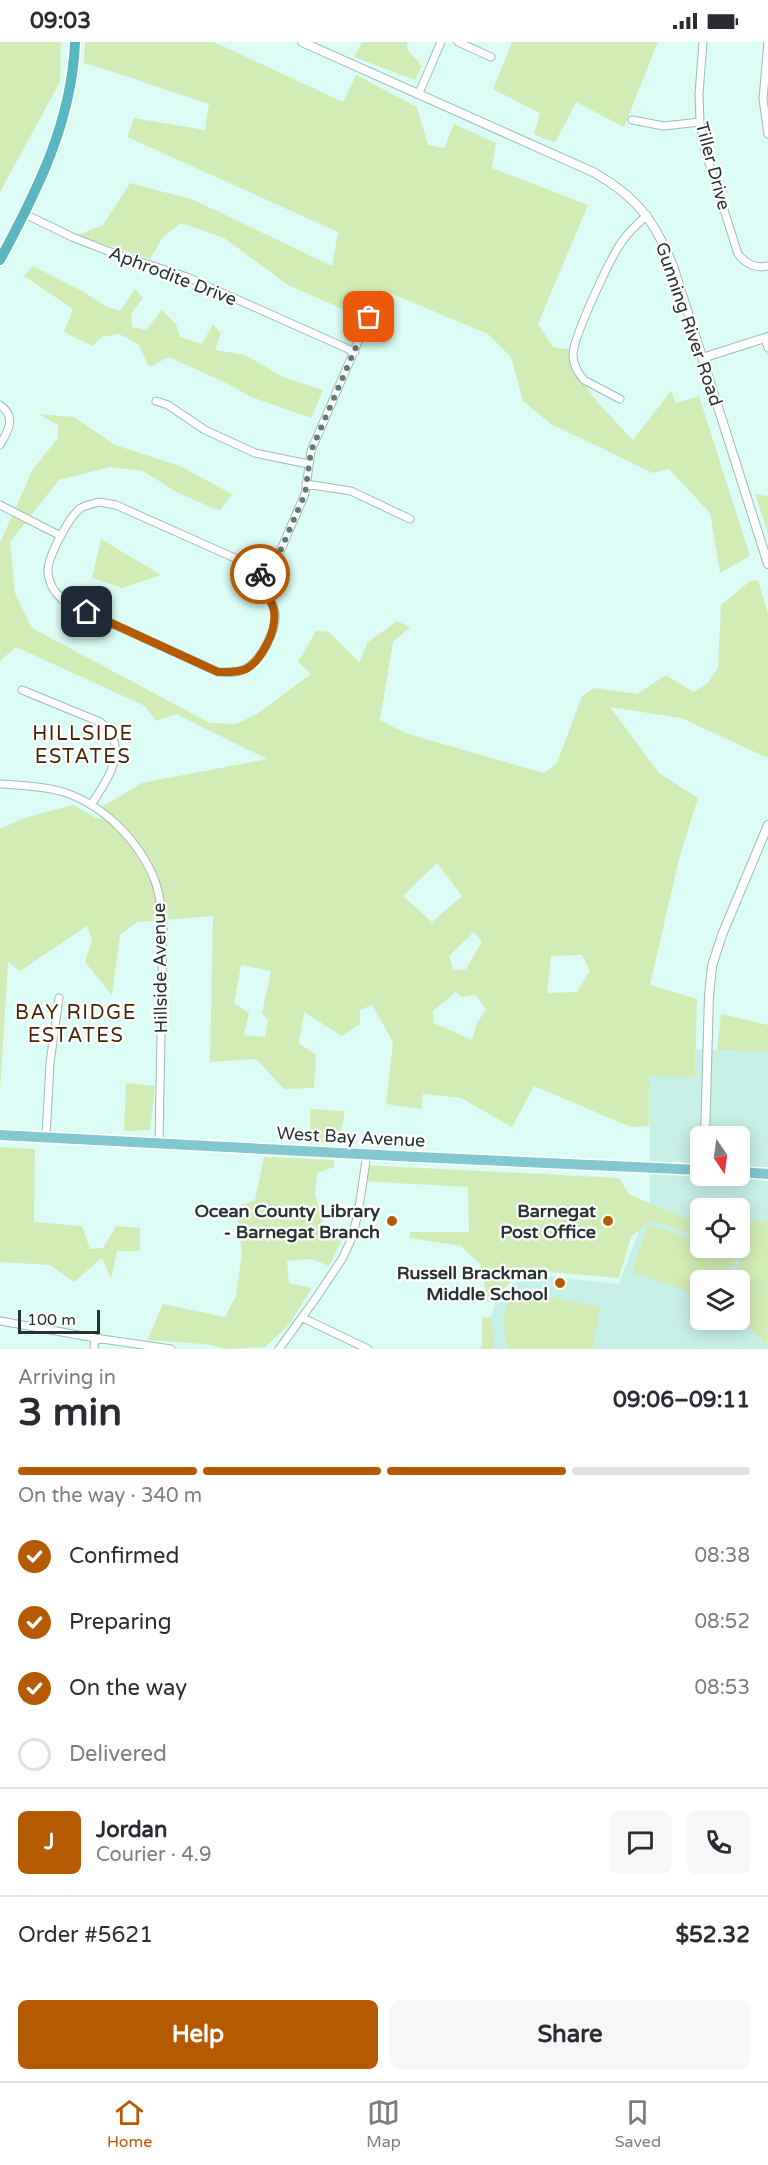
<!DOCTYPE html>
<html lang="en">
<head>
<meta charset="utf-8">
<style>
  :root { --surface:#fff; --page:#f7f7f7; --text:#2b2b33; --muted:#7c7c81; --line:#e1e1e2; --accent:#b65a02 }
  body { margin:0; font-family:"Varela Round",sans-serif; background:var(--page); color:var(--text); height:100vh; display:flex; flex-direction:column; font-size:22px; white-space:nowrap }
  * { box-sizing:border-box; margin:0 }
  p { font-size:20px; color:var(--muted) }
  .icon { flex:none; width:33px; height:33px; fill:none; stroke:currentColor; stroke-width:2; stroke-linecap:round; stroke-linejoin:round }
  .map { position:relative; height:1307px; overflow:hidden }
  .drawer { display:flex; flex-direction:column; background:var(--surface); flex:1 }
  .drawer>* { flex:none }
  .needle { width:39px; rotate:167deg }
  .buttons { position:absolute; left:690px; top:1084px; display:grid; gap:12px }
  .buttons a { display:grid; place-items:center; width:60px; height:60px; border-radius:9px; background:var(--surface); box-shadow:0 3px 15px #0003; font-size:30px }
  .scale { position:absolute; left:18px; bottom:15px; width:82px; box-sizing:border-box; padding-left:6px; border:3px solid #263330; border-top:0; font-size:16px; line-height:21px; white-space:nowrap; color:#263330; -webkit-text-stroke:4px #fff; paint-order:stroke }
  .pin { position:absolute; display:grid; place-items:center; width:51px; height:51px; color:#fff; margin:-26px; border-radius:12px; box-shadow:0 3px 9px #0006 }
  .courier { position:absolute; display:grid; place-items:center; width:60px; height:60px; margin:-30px; border:4px solid #b65a02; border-radius:50%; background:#fff; color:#222; box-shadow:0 2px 8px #0007 }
  .headline em { font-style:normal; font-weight:700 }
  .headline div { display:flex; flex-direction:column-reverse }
  .headline { display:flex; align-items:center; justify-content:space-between; height:102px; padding:0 18px }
  h1 { font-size:39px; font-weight:700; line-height:45px }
  .bar { display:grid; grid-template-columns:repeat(4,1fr); gap:9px 6px; align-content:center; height:72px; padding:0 18px }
  .bar i { height:8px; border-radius:4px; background:var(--line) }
  .bar .current { background:var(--accent) }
  .bar p { grid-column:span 4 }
  .line { display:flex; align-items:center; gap:15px; padding:0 18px; border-top:2px solid var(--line) }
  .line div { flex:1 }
  .round { display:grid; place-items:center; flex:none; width:63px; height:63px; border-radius:9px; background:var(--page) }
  ol { padding:0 18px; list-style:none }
  li { display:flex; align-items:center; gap:18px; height:66px }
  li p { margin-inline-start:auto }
  li .icon { padding:6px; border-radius:50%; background:var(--accent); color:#fff; stroke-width:4 }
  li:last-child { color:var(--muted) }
  li i { width:33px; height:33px; border:3px solid var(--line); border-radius:50% }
  .button { display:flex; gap:12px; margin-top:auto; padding:12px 18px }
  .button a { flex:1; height:69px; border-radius:9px; background:var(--accent); color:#fff; font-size:24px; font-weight:700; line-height:69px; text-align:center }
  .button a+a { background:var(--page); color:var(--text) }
  .status { display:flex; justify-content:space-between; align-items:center; height:42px; padding:0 30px; background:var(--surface); direction:ltr }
  .status svg { height:16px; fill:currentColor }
  .tabs { display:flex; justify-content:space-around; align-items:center; height:84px; border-top:2px solid var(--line); background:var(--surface); font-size:16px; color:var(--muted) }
  .tabs a { display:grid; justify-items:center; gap:3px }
  .tabs .current { color:var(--accent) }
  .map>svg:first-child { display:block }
  .built { fill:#c7f0e7; fill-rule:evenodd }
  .green { fill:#d1edb5; fill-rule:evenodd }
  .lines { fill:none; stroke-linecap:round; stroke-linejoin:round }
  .minor-casing { stroke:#9bbbb4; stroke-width:9 }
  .tertiary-casing { stroke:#9bbbb4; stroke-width:10 }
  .primary-casing { stroke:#fff; stroke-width:13 }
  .trunk-casing { stroke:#fff; stroke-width:13 }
  .minor { stroke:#fff; stroke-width:7 }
  .tertiary { stroke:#fff; stroke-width:8 }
  .primary { stroke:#81c8d0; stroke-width:10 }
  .trunk { stroke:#57b6c0; stroke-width:10 }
  .done { stroke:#667a75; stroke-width:6; stroke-dasharray:0 10.8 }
  .route { stroke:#b65a02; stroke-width:8 }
  .poi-dot { fill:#b65a02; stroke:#fff; stroke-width:2 }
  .labels { text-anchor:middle; stroke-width:4.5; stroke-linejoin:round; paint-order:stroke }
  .street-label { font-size:18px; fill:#263330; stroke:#fff }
  .poi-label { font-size:18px; font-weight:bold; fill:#263330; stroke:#fff; text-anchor:end }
  .neighbourhood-label { font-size:20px; letter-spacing:1.5px; fill:#4b1f00; stroke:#fff }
</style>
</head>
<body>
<div class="status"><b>09:03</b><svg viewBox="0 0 49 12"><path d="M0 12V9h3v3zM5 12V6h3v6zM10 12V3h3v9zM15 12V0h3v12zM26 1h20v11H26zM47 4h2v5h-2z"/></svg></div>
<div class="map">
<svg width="768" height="1307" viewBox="0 0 768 1307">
  <rect width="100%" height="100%" fill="#dcfdf5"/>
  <path class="built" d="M 696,1007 L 768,1010 L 768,1178 L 745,1181 L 740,1196 L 740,1167 L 700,1167 L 700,1183 L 650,1162 L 650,1033 L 695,1035 ZM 700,1095 L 740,1095 L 740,1134 L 700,1134 Z
    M 645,1172 L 700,1191 L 700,1206 L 740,1206 L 768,1219 L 768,1307 L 494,1307 L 494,1296 L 491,1275 L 496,1258 L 516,1239 L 539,1233 L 619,1242 ZM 700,1239 L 740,1239 L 740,1278 L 700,1278 Z"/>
  <path class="green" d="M 0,0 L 61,0 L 60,40 L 0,150 Z
    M 85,0 L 214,0 L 343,60 L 356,33 L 417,65 L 428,103 L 444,106 L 454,82 L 496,101 L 492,126 L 588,163 L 538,282 L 553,305 L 572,308 L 578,333 L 598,361 L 633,398 L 671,349 L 676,361 L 699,354 L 750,514 L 720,531 L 710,471 L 669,427 L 653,431 L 551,382 L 523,359 L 511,315 L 488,292 L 383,248 L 368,278 L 288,243 L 224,196 L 181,181 L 163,195 L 150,217 L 77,193 L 103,183 L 130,141 L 194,158 L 332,224 L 338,190 L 127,95 L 134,76 L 205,88 L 209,62 C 167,49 127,33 84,21 Z
    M 362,0 L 407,0 L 407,7 L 422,24 L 415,38 L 354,15 Z
    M 512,0 L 658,0 L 624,85 L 576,60 L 555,101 L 534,92 L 540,71 L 493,47 Z
    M 33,224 L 82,249 L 107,265 L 120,269 L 135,247 L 143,256 L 131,272 L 132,285 L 146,288 L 162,268 L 176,282 L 180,295 L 202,302 L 213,282 L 221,291 L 215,308 L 245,313 L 283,335 L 323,348 L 311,376 L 251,355 L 228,342 L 169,315 L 149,325 L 138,302 L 119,292 L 102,295 L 92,304 L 64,290 L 73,267 L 24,234 Z
    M 38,372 L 74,375 L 115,403 L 180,424 L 232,452 L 220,469 L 178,451 L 143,429 L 110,425 L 59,438 L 10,500 L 15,551 L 32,586 L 210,681 L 236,682 L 257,672 L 311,632 L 298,620 L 316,589 L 329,590 L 359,620 L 368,600 L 397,579 L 410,585 L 393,600 L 380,678 L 405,691 L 544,731 L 557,721 L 582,654 L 594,646 L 637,652 L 666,633 L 693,650 L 708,641 L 718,625 L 721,563 L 750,539 L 758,538 L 768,572 L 768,716 L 681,676 L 610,665 L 659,731 L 698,756 L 679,817 L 650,943 L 697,957 L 695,1036 L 650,1034 L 649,1084 L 631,1085 L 534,1044 L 512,1085 L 461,1056 L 423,1052 L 421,1067 L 386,1062 L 393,1000 L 372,963 L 360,968 L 360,982 L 342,994 L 304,970 L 299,1001 L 316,1013 L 314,1046 L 284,1047 L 256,1017 L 210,1020 L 213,874 L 137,880 L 120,893 L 112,953 L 85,920 L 92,898 L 87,884 L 20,929 L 8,920 L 0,1049 L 0,787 L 24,776 L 73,763 L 98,777 L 114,774 L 100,766 L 142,741 L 267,717 L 176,672 L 156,679 L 145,664 L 16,605 L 0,619 L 0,501 L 33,427 L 58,396 L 58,383 ZM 437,821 L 462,854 L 432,880 L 403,854 ZM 474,890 L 482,899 L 466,927 L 453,928 L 449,914 ZM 582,913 L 590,929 L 577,950 L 547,951 L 551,914 ZM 241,923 L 271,929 L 262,971 L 268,978 L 265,995 L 244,993 L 249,971 L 234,961 ZM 456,950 L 462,955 L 475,953 L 486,967 L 477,981 L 472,998 L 434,981 L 433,969 Z
    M 755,452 L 768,454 L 768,491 Z
    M 101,497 L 161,533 L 122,546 L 92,536 Z
    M 721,972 L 768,983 L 768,1010 L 717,1008 Z
    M 126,1041 L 155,1044 L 150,1088 L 124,1089 Z
    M 310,1067 L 345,1069 L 339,1099 L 310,1101 Z
    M 0,1105 L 35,1107 L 34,1180 L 82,1184 L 90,1207 L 103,1206 L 116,1184 L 140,1186 L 140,1209 L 117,1209 L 111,1237 L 102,1216 L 74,1240 L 50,1223 L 0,1220 Z
    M 264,1115 L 334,1118 L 334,1125 L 317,1131 L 315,1153 L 322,1174 L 322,1196 L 342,1198 L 329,1224 L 312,1217 L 287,1219 L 289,1241 L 312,1246 L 289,1283 L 265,1305 L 226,1307 L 204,1302 L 147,1298 L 163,1262 L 225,1275 L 236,1254 L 242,1210 L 236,1165 L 255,1158 Z
    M 363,1123 L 619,1136 L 629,1152 L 700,1183 L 700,1196 L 652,1178 L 631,1195 L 619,1236 L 524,1228 L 488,1261 L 480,1222 L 461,1204 L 410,1196 L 410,1190 L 469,1190 L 468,1145 L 361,1139 Z
    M 768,1178 L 768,1236 L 766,1237 L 768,1238 L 767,1303 L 740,1277 L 740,1246 L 756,1239 L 740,1241 L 740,1239 L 731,1239 L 742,1213 L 725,1206 L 740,1206 L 740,1196 L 745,1181 Z
    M 648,1182 L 700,1200 L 700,1206 L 719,1206 L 736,1212 L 727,1239 L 700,1239 L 700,1254 L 632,1230 Z
    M 510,1254 L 544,1254 L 600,1265 L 593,1307 L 508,1307 C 502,1287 503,1273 510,1254 Z
    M 491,1275 L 494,1296 L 494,1307 L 479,1307 L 482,1303 L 482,1276 Z"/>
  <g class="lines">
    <defs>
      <path id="minor" d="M 458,0 L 491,15
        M 703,0 L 699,52 L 700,80 L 705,108 L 738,212 C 746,222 755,227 768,224
        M 768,0 L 763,57 L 768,92
        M 419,51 L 441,0
        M 632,78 L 664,84 L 700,80
        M 25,172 L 72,195 L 113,211 L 187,235 L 355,310
        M 765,296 L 768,306
        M 620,357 L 584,338 C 578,331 573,322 573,313 C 573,295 610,217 621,201 C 628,190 637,182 647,173
        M 156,359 L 168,363 L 205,388 L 255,411 L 308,422
        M 0,363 C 17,375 8,389 0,403
        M 306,442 L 351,449 L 410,477
        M 99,460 L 116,463 L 237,517 C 250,527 273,554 275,571 C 277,589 261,618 245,627 C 236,632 227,630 218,630 L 65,560 C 55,551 48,542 48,528 C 48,515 69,474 81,466 C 86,463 92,462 99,460 Z
        M 0,463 L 61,494
        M 255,536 L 269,524 L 279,512 L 301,461 L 305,452 L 311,409 L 376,258
        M 22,648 L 100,680 C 132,705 107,738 91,763
        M 0,742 C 20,743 40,744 60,749 C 102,761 139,798 155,839 C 160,853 162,869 163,884 L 159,1101
        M 46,1095 L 50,1021 L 59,956
        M 303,1276 L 368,1307
        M 0,1279 L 95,1296 L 171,1307
        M 94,1307 L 95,1296
        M 279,1307 L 316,1256 L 342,1217 L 351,1198 L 358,1172 L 367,1112"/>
      <path id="tertiary" d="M 302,0 L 593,130 C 636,154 655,179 673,224 L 768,522
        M 702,316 L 768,295
        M 705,1095 L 709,954 L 712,924 L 722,893 L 768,783"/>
      <path id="primary" d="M 0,1093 L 417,1115 L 700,1128
        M 740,1130 L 768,1132"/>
      <path id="trunk" d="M 0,218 C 37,149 72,80 75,0"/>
    </defs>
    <use href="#minor" class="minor-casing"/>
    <use href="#tertiary" class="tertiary-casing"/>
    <use href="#primary" class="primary-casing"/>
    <use href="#trunk" class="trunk-casing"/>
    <use href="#minor" class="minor"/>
    <use href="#tertiary" class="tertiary"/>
    <use href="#primary" class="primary"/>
    <use href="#trunk" class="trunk"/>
  </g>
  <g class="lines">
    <path class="done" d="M 260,532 L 279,512 L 301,461 L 305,452 L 311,409 L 369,275"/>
    <path class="route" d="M 87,570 L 218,630 C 227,630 236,631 246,627 C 262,618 277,588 274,569 C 272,557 262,546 255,536 L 260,532"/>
  </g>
  <g class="poi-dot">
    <circle cx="392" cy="1179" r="6"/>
    <circle cx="608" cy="1179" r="6"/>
    <circle cx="560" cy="1241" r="6"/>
  </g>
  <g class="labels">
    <g class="street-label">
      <text transform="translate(713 124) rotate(75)" y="6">Tiller Drive</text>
      <text transform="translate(173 234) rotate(21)" y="6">Aphrodite Drive</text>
      <text transform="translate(689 282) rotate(71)" y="6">Gunning River Road</text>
      <text transform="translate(160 926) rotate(-91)" y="6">Hillside Avenue</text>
      <text transform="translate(351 1095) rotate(3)" y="6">West Bay Avenue</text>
    </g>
    <g class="poi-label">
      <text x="380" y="1175">Ocean County Library<tspan x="380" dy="21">- Barnegat Branch</tspan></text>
      <text x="596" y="1175">Barnegat<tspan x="596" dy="21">Post Office</tspan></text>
      <text x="548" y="1237">Russell Brackman<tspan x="548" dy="21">Middle School</tspan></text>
    </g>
    <g class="neighbourhood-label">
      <text x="83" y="698">HILLSIDE<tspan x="83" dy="23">ESTATES</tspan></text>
      <text x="76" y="977">BAY RIDGE<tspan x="76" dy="23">ESTATES</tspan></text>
    </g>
  </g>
</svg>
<div class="buttons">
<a><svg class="needle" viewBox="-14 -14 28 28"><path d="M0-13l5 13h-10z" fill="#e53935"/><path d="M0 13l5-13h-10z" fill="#7c7c81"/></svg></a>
<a><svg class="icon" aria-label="locate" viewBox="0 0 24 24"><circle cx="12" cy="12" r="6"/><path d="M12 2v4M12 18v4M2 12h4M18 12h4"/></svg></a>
<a><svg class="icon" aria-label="layers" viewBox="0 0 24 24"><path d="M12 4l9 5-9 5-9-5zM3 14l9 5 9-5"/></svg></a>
</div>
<div class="scale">100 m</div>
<div class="pin" style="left:369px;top:275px;background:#ea580c"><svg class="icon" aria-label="bag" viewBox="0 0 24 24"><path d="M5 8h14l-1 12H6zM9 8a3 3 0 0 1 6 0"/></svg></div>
<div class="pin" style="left:87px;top:570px;background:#1f2937"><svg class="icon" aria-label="home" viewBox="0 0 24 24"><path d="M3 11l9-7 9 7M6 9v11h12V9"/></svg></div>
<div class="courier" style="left:260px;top:532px"><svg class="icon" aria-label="bike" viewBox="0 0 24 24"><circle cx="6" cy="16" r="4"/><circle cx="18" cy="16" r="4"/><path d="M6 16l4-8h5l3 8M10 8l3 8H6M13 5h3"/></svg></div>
</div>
<section class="drawer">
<div class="headline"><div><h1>3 min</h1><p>Arriving in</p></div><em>09:06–09:11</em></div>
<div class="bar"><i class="current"></i><i class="current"></i><i class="current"></i><i></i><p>On the way · 340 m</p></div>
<ol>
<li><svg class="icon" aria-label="check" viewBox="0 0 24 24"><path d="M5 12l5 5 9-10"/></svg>Confirmed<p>08:38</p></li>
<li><svg class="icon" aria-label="check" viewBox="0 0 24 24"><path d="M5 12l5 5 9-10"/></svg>Preparing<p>08:52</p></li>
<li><svg class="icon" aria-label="check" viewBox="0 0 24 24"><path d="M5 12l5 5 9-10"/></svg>On the way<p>08:53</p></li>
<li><i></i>Delivered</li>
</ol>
<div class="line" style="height:108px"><b class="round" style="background:var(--accent);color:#fff">J</b><div><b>Jordan</b><p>Courier · 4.9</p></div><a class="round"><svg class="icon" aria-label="chat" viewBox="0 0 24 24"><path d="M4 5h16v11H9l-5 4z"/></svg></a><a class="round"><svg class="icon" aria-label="phone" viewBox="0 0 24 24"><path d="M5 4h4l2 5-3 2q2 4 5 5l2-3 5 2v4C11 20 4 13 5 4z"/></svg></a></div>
<div class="line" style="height:78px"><div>Order #5621</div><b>$52.32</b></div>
<div class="button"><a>Help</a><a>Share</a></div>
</section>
<nav class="tabs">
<a class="current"><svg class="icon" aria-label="home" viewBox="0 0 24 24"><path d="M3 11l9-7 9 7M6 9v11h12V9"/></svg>Home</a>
<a><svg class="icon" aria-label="map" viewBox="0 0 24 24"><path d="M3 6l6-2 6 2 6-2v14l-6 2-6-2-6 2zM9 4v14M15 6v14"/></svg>Map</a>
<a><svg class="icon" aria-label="saved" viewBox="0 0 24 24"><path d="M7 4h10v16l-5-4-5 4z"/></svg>Saved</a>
</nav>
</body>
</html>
